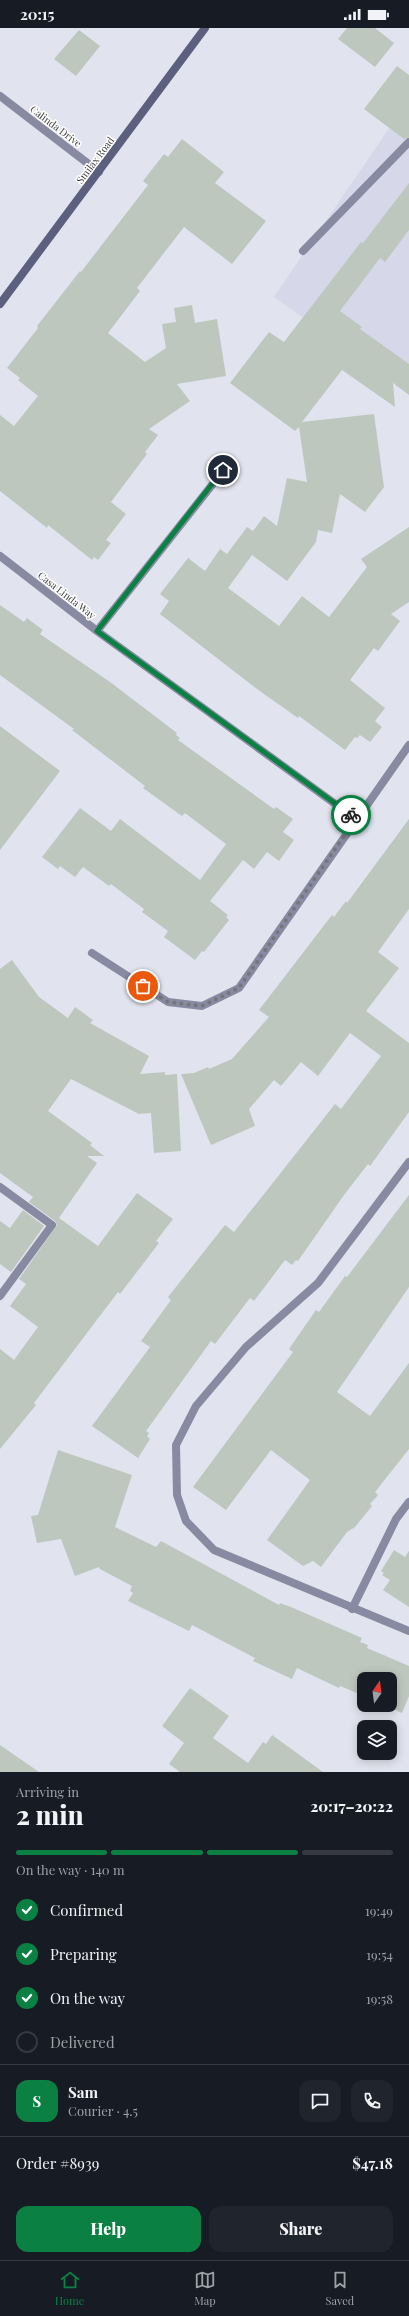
<!DOCTYPE html>
<html lang="en">
<head>
<meta charset="utf-8">
<style>
  :root { --surface:#171b24; --page:#20242c; --text:#f1f3f6; --muted:#9ea1a6; --line:#363941; --accent:#0b8043 }
  body { margin:0; font-family:"Playfair Display",serif; background:var(--page); color:var(--text); height:100vh; display:flex; flex-direction:column; font-size:15px; white-space:nowrap }
  * { box-sizing:border-box; margin:0 }
  p { font-size:13px; color:var(--muted) }
  .icon { flex:none; width:22px; height:22px; fill:none; stroke:currentColor; stroke-width:2; stroke-linecap:round; stroke-linejoin:round }
  .map { position:relative; height:1744px; overflow:hidden }
  .drawer { display:flex; flex-direction:column; background:var(--surface); flex:1 }
  .drawer>* { flex:none }
  .needle { width:26px; rotate:14deg }
  .buttons { position:absolute; left:357px; top:1644px; display:grid; gap:8px }
  .buttons a { display:grid; place-items:center; width:40px; height:40px; border-radius:8px; background:var(--surface); box-shadow:0 2px 10px #0003; font-size:20px }
  .pin { position:absolute; display:grid; place-items:center; width:34px; height:34px; color:#fff; margin:-17px; border:2px solid #fff; border-radius:50%; box-shadow:0 1px 4px #0007 }
  .courier { position:absolute; display:grid; place-items:center; width:40px; height:40px; margin:-20px; border:3px solid #0b8043; border-radius:50%; background:#fff; color:#222; box-shadow:0 1px 5px #0007 }
  .head em { font-style:normal; font-weight:800 }
  .head div { display:flex; flex-direction:column-reverse }
  .head { display:flex; align-items:center; justify-content:space-between; height:68px; padding:0 16px }
  h1 { font-size:26px; font-weight:800; line-height:30px }
  .bar { display:grid; grid-template-columns:repeat(4,1fr); gap:6px 4px; align-content:center; height:48px; padding:0 16px }
  .bar i { height:5px; border-radius:3px; background:var(--line) }
  .bar .current { background:var(--accent) }
  .bar p { grid-column:span 4 }
  .line { display:flex; align-items:center; gap:10px; padding:0 16px; border-top:1px solid var(--line) }
  .line div { flex:1 }
  .round { display:grid; place-items:center; flex:none; width:42px; height:42px; border-radius:12px; background:var(--page) }
  ol { padding:0 16px; list-style:none }
  li { display:flex; align-items:center; gap:12px; height:44px }
  li p { margin-inline-start:auto }
  li .icon { padding:4px; border-radius:50%; background:var(--accent); color:#fff; stroke-width:4 }
  li:last-child { color:var(--muted) }
  li i { width:22px; height:22px; border:2px solid var(--line); border-radius:50% }
  .cta { display:flex; gap:8px; margin-top:auto; padding:8px 16px }
  .cta a { flex:1; height:46px; border-radius:12px; background:var(--accent); color:#fff; font-size:16px; font-weight:800; line-height:46px; text-align:center }
  .cta a+a { background:var(--page); color:var(--text) }
  .status { display:flex; justify-content:space-between; align-items:center; height:28px; padding:0 20px; background:var(--surface); direction:ltr }
  .status svg { height:11px; fill:currentColor }
  .tabs { display:flex; justify-content:space-around; align-items:center; height:56px; border-top:1px solid var(--line); background:var(--surface); font-size:11px; color:var(--muted) }
  .tabs a { display:grid; justify-items:center; gap:2px }
  .tabs .current { color:var(--accent) }
  .map>svg:first-child { display:block }
  .built { fill:#d6d8ea }
  .building { fill:#bec7be }
  .lines { fill:none; stroke-linecap:round; stroke-linejoin:round }
  .lane { stroke:#878aa0; stroke-width:8 }
  .street { stroke:#878aa0; stroke-width:8 }
  .secondary { stroke:#5c5f7e; stroke-width:8 }
  .done { stroke:#74767c; stroke-width:4; stroke-dasharray:0 7.2 }
  .route { stroke:#0b8043; stroke-width:5 }
  .labels { text-anchor:middle; stroke-width:3; stroke-linejoin:round; paint-order:stroke }
  .street-label { font-size:10px; fill:#3a3b3f; stroke:#fff }
</style>
</head>
<body>
<div class="status"><b>20:15</b><svg viewBox="0 0 49 12"><path d="M0 12V9h3v3zM5 12V6h3v6zM10 12V3h3v9zM15 12V0h3v12zM26 1h20v11H26zM47 4h2v5h-2z"/></svg></div>
<div class="map">
<svg width="409" height="1744" viewBox="0 0 409 1744">
  <rect width="100%" height="100%" fill="#e1e3ee"/>
  <path class="built" d="M 409,71 L 409,365 L 274,269 Z"/>
  <path class="building" d="M 347,0 L 375,0 L 394,15 L 375,39 L 338,11 Z
    M 79,2 L 100,18 L 76,48 L 54,31 Z
    M 397,38 L 409,47 L 409,109 L 404,111 L 364,81 Z
    M 182,111 L 224,144 L 215,155 L 266,193 L 232,236 L 184,199 L 137,260 L 140,263 L 108,305 L 145,334 L 166,320 L 162,296 L 176,294 L 174,280 L 192,277 L 195,295 L 217,291 L 226,348 L 177,356 L 190,373 L 149,401 L 158,407 L 145,424 L 147,426 L 111,474 L 126,486 L 106,512 L 111,515 L 98,532 L 94,529 L 92,532 L 48,497 L 47,500 L 0,463 L 0,387 L 14,398 L 38,368 L 18,352 L 20,350 L 7,340 L 38,300 L 37,298 L 80,243 L 81,244 L 148,157 L 143,153 L 164,126 L 168,129 Z
    M 409,155 L 409,202 L 385,234 L 380,230 L 340,283 L 362,299 L 360,301 L 409,336 L 409,367 L 393,355 L 395,379 L 342,342 L 302,394 L 374,386 L 384,459 L 365,484 L 340,466 L 332,505 L 318,502 L 316,514 L 287,553 L 252,527 L 228,560 L 279,598 L 302,568 L 329,589 L 367,539 L 361,531 L 409,499 L 409,574 L 391,586 L 400,593 L 378,623 L 374,620 L 350,652 L 385,680 L 375,693 L 382,699 L 370,714 L 360,707 L 357,710 L 355,709 L 345,722 L 299,688 L 298,690 L 257,661 L 160,586 L 169,573 L 160,566 L 188,530 L 205,543 L 220,521 L 227,526 L 247,499 L 253,503 L 264,488 L 277,498 L 287,450 L 307,454 L 299,399 L 295,403 L 230,355 L 269,304 L 284,314 L 361,214 L 363,215 Z
    M 0,577 L 24,594 L 27,590 L 43,602 L 40,606 L 110,654 L 177,705 L 176,707 L 180,710 L 178,712 L 274,781 L 276,779 L 293,791 L 283,804 L 294,812 L 279,833 L 267,824 L 254,841 L 243,832 L 210,873 L 228,887 L 226,889 L 229,892 L 204,924 L 202,923 L 195,932 L 164,909 L 168,903 L 142,884 L 144,881 L 111,856 L 109,858 L 83,839 L 75,849 L 60,838 L 58,841 L 42,829 L 80,780 L 111,803 L 120,791 L 200,852 L 226,816 L 185,785 L 182,788 L 143,760 L 145,758 L 72,702 L 74,701 L 0,647 Z
    M 0,698 L 60,743 L 0,822 Z
    M 409,791 L 409,881 L 378,924 L 399,940 L 366,983 L 409,1015 L 409,1084 L 370,1138 L 368,1136 L 344,1167 L 298,1233 L 296,1232 L 292,1237 L 285,1232 L 254,1273 L 250,1270 L 215,1316 L 211,1313 L 146,1403 L 149,1405 L 147,1408 L 150,1411 L 138,1430 L 92,1398 L 150,1319 L 141,1313 L 171,1272 L 168,1269 L 225,1197 L 234,1204 L 335,1076 L 341,1081 L 381,1028 L 350,1005 L 318,1048 L 301,1034 L 281,1058 L 274,1052 L 249,1081 L 255,1098 L 211,1117 L 181,1046 L 194,1045 L 208,1039 L 209,1041 L 232,1031 L 269,989 L 259,982 L 332,887 L 334,889 L 346,873 L 347,875 Z
    M 12,932 L 39,969 L 68,990 L 75,979 L 93,992 L 90,995 L 149,1028 L 140,1046 L 165,1044 L 165,1047 L 177,1046 L 181,1123 L 154,1125 L 151,1085 L 139,1086 L 71,1051 L 48,1083 L 92,1115 L 90,1117 L 104,1128 L 87,1128 L 97,1135 L 59,1190 L 98,1218 L 137,1165 L 173,1191 L 156,1213 L 159,1215 L 120,1266 L 118,1264 L 34,1375 L 36,1377 L 0,1421 L 0,1321 L 14,1332 L 38,1299 L 10,1278 L 26,1256 L 19,1251 L 57,1197 L 55,1193 L 29,1174 L 33,1169 L 0,1145 L 0,941 Z
    M 409,1167 L 409,1259 L 337,1364 L 370,1388 L 409,1335 L 409,1421 L 375,1464 L 378,1467 L 370,1476 L 372,1478 L 355,1499 L 347,1504 L 321,1539 L 313,1533 L 303,1538 L 267,1512 L 310,1452 L 271,1422 L 226,1482 L 193,1459 L 293,1324 L 289,1321 L 316,1282 L 319,1284 L 345,1248 L 347,1249 Z
    M 23,1182 L 44,1198 L 11,1244 L 0,1236 L 0,1193 L 10,1200 Z
    M 58,1422 L 132,1447 L 115,1499 L 156,1519 L 161,1513 L 279,1577 L 280,1575 L 291,1579 L 362,1610 L 360,1614 L 368,1617 L 367,1620 L 409,1638 L 409,1668 L 402,1685 L 384,1677 L 390,1677 L 390,1651 L 364,1651 L 364,1668 L 340,1658 L 339,1660 L 297,1640 L 292,1651 L 253,1633 L 255,1630 L 192,1597 L 189,1603 L 128,1573 L 133,1565 L 130,1563 L 132,1558 L 100,1541 L 99,1539 L 75,1548 L 61,1511 L 37,1515 L 31,1488 L 38,1487 Z
    M 394,1522 L 405,1529 L 409,1523 L 409,1579 L 383,1562 L 390,1552 L 382,1547 L 384,1545 L 381,1543 Z
    M 190,1660 L 229,1688 L 213,1710 L 248,1735 L 263,1714 L 266,1716 L 272,1707 L 323,1744 L 180,1744 L 169,1736 L 184,1715 L 162,1698 Z
    M 0,1717 L 39,1744 L 0,1744 Z"/>
  <g class="lines">
    <path class="lane" d="M 303,223 L 409,114
      M 409,1134 L 318,1255 L 246,1319 L 196,1378 L 176,1417 L 177,1467 L 186,1493 L 214,1522 L 409,1603
      M 0,1159 L 52,1197 L 0,1268
      M 352,1581 L 396,1491 L 409,1474"/>
    <path class="street" d="M 0,68 L 99,144
      M 0,528 L 97,603 L 356,791
      M 97,603 L 223,443
      M 92,925 L 168,974 L 202,978 L 239,960 L 409,717"/>
    <path class="secondary" d="M 0,276 L 205,0"/>
  </g>
  <g class="lines">
    <path class="done" d="M 143,958 L 168,974 L 202,978 L 239,960 L 356,791 L 351,787"/>
    <path class="route" d="M 223,442 L 97,603 L 351,787"/>
  </g>
  <g class="labels">
    <g class="street-label">
      <text transform="translate(56 98) rotate(37)" y="4">Calinda Drive</text>
      <text transform="translate(95 132) rotate(-53)" y="4">Smilax Road</text>
      <text transform="translate(67 567) rotate(38)" y="4">Casa Linda Way</text>
    </g>
  </g>
</svg>
<div class="buttons">
<a><svg class="needle" viewBox="-14 -14 28 28"><path d="M0-13l5 13h-10z" fill="#e53935"/><path d="M0 13l5-13h-10z" fill="#9ea1a6"/></svg></a>
<a><svg class="icon" aria-label="layers" viewBox="0 0 24 24"><path d="M12 4l9 5-9 5-9-5zM3 14l9 5 9-5"/></svg></a>
</div>
<div class="pin" style="left:143px;top:958px;background:#ea580c"><svg class="icon" aria-label="bag" viewBox="0 0 24 24"><path d="M5 8h14l-1 12H6zM9 8a3 3 0 0 1 6 0"/></svg></div>
<div class="pin" style="left:223px;top:442px;background:#1f2937"><svg class="icon" aria-label="home" viewBox="0 0 24 24"><path d="M3 11l9-7 9 7M6 9v11h12V9"/></svg></div>
<div class="courier" style="left:351px;top:787px"><svg class="icon" aria-label="bike" viewBox="0 0 24 24"><circle cx="6" cy="16" r="4"/><circle cx="18" cy="16" r="4"/><path d="M6 16l4-8h5l3 8M10 8l3 8H6M13 5h3"/></svg></div>
</div>
<section class="drawer">
<div class="head"><div><h1>2 min</h1><p>Arriving in</p></div><em>20:17–20:22</em></div>
<div class="bar"><i class="current"></i><i class="current"></i><i class="current"></i><i></i><p>On the way · 140 m</p></div>
<ol>
<li><svg class="icon" aria-label="check" viewBox="0 0 24 24"><path d="M5 12l5 5 9-10"/></svg>Confirmed<p>19:49</p></li>
<li><svg class="icon" aria-label="check" viewBox="0 0 24 24"><path d="M5 12l5 5 9-10"/></svg>Preparing<p>19:54</p></li>
<li><svg class="icon" aria-label="check" viewBox="0 0 24 24"><path d="M5 12l5 5 9-10"/></svg>On the way<p>19:58</p></li>
<li><i></i>Delivered</li>
</ol>
<div class="line" style="height:72px"><b class="round" style="background:var(--accent);color:#fff">S</b><div><b>Sam</b><p>Courier · 4.5</p></div><a class="round"><svg class="icon" aria-label="chat" viewBox="0 0 24 24"><path d="M4 5h16v11H9l-5 4z"/></svg></a><a class="round"><svg class="icon" aria-label="phone" viewBox="0 0 24 24"><path d="M5 4h4l2 5-3 2q2 4 5 5l2-3 5 2v4C11 20 4 13 5 4z"/></svg></a></div>
<div class="line" style="height:52px"><div>Order #8939</div><b>$47.18</b></div>
<div class="cta"><a>Help</a><a>Share</a></div>
</section>
<nav class="tabs">
<a class="current"><svg class="icon" aria-label="home" viewBox="0 0 24 24"><path d="M3 11l9-7 9 7M6 9v11h12V9"/></svg>Home</a>
<a><svg class="icon" aria-label="map" viewBox="0 0 24 24"><path d="M3 6l6-2 6 2 6-2v14l-6 2-6-2-6 2zM9 4v14M15 6v14"/></svg>Map</a>
<a><svg class="icon" aria-label="saved" viewBox="0 0 24 24"><path d="M7 4h10v16l-5-4-5 4z"/></svg>Saved</a>
</nav>
</body>
</html>
